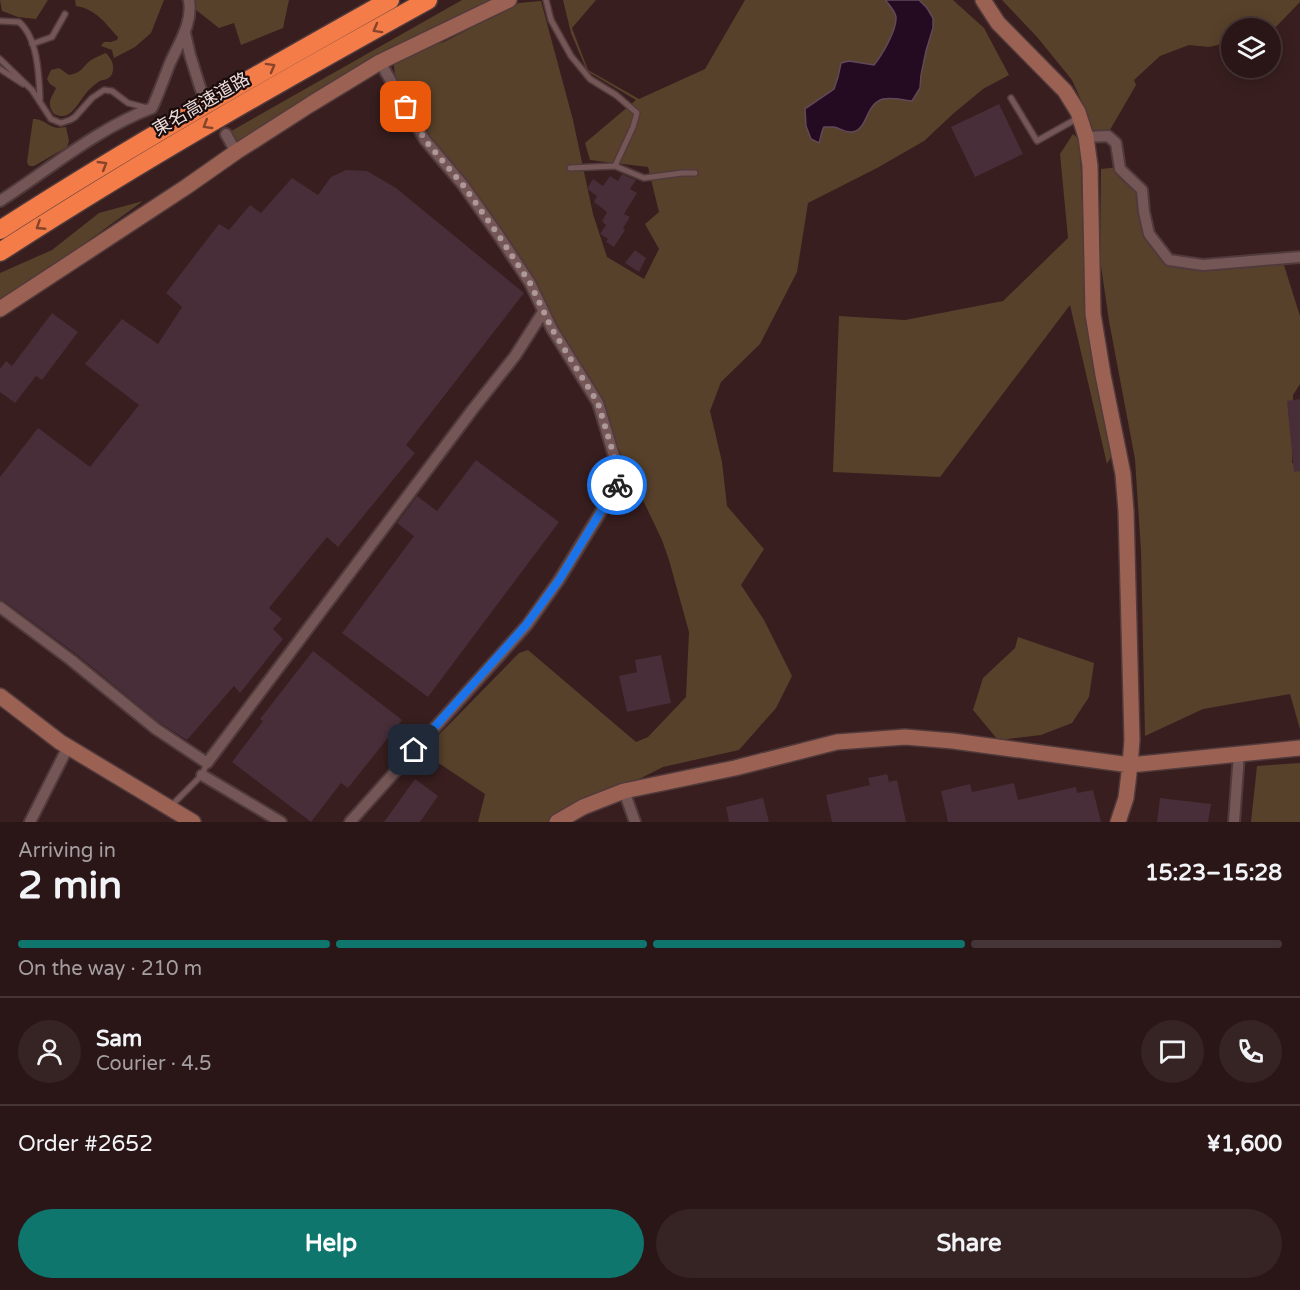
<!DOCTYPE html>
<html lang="en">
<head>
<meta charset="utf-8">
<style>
  :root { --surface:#2a1617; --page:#362324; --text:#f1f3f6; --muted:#a59fa1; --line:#463536; --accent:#0f766e }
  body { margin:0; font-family:"Varela Round","Noto Sans JP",sans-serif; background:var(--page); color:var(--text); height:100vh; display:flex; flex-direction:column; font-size:22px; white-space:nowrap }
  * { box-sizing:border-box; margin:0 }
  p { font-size:20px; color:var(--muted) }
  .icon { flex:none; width:33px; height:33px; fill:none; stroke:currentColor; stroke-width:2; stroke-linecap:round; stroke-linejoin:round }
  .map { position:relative; height:822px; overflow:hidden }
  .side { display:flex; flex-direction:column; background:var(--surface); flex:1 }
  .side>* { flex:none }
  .buttons { position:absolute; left:1221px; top:18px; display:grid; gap:12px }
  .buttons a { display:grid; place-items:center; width:60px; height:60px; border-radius:50%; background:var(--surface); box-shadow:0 3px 15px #0003,0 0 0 2px var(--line); font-size:30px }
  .pin { position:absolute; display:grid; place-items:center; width:51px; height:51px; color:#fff; margin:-26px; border-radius:12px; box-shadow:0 3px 9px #0006 }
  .courier { position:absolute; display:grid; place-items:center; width:60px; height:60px; margin:-30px; border:4px solid #1a73e8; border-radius:50%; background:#fff; color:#222; box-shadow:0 2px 8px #0007 }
  .headline em { font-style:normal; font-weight:800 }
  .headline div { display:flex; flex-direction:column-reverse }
  .headline { display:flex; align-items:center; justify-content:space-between; height:102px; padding:0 18px }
  h1 { font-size:39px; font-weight:800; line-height:45px }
  .bar { display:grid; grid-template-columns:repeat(4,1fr); gap:9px 6px; align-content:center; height:72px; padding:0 18px }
  .bar i { height:8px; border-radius:4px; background:var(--line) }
  .bar .active { background:var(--accent) }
  .bar p { grid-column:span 4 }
  .line { display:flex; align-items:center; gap:15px; padding:0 18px; border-top:2px solid var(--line) }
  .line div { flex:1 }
  .round { display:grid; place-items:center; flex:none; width:63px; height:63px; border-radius:32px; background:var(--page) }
  .primary-button { display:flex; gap:12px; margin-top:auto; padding:12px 18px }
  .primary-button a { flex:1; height:69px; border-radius:36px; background:var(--accent); color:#fff; font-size:24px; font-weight:800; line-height:69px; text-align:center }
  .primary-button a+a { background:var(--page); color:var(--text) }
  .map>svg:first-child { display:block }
  .green { fill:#58412a }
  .water { fill:#240b22; stroke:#604959; stroke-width:1.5 }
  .building { fill:#472e38 }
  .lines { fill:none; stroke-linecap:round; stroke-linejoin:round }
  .lane-casing { stroke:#503a3b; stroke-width:8 }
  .street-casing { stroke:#503a3b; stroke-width:14 }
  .secondary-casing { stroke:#503a3b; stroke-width:18 }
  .highway-casing { stroke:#503a3b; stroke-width:21 }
  .lane { stroke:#755656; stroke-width:5 }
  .street { stroke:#755656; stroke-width:10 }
  .secondary { stroke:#9b6152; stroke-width:15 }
  .highway { stroke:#f37c49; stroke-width:18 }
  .oneway { stroke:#86442a }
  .done { stroke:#ae9999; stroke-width:6; stroke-dasharray:0 10.8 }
  .route { stroke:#1a73e8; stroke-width:8 }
  .labels { text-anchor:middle; stroke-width:4.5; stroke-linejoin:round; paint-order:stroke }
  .street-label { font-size:18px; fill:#eddbda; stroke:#180c0c }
</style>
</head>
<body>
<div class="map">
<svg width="1300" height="822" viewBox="0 0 1300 822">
  <rect width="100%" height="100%" fill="#381e1f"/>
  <path class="green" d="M 0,0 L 48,0 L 36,19 L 18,17 L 2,11 Z
    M 75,0 L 164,0 L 151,33 L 135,47 L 114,58 L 112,50 L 101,46 L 104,42 L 111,42 L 117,40 L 118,37 C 105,23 96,9 76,6 Z
    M 180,0 L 289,0 L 283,28 L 241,45 L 234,23 L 219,28 L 186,2 Z
    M 462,0 L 507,0 L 406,52 L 444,42 L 519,3 L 541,1 L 573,120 L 593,214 L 607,257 L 644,279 L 659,249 L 645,224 L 659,212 L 648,167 L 590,160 L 585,143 L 636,100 L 587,71 L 571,33 L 563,0 L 596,0 L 572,28 L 588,70 L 639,99 L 705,69 L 745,0 L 953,0 L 984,28 L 1009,75 L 983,89 L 954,113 L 924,141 L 877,168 L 808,203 L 797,272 L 760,344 L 721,382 L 710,411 L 722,462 L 727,506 L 764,549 L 741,585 L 764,620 L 792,676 L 776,708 L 739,750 L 663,767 L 554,822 L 478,822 L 485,794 L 422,752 L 519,653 L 528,650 L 636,742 L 648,737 L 686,697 L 689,632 L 669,560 L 662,540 L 591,391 L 543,312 L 397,91 L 393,59 L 236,152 L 226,134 Z
    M 1002,0 L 1300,0 L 1300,2 L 1271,32 L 1270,28 L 1232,28 L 1231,42 L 1209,47 L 1189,45 L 1160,56 L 1134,80 L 1136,85 L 1107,135 L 1091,132 L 1086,111 L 1072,80 L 1037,37 Z
    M 106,53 C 112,59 115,66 112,74 C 109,80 105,79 100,81 C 99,81 93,86 92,87 C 83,94 77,110 67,115 C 62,117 59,116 54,114 C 46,103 51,99 56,88 L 50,84 L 47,79 L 51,70 L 59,68 L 69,75 C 82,73 82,67 91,60 C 96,57 101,55 106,53 Z
    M 33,119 C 48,119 48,131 66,127 L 69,141 L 67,147 L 34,166 L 29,166 L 27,162 Z
    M 1073,134 L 1080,140 L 1083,238 L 1090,300 L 1112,455 L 1107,464 L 1070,305 L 940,477 L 833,472 L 839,316 L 905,320 L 1003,301 L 1068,238 L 1060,154 Z
    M 1120,167 L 1133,182 L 1153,242 L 1170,263 L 1282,259 L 1300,316 L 1300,384 L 1293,395 L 1292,463 L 1300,464 L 1300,729 L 1290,694 L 1203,709 L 1145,736 L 1141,551 L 1135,459 L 1109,321 L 1100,259 L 1101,169 Z
    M 143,201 L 44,273 L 0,319 L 0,273 L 52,250 L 99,213 Z
    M 1018,637 L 1094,663 L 1089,697 L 1072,723 L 1041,735 L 998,740 L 973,710 L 983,678 L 1015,648 Z
    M 1300,763 L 1300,822 L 1251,822 L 1257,766 Z"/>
  <path class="water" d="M 887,0 L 919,0 L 927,8 L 933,18 L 933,28 L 926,51 L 921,75 L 920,88 L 912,101 C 903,100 892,97 883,99 C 865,104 868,130 852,132 C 845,133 840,128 834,127 C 833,127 825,127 824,127 C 821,132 821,138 819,143 L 811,139 L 806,126 L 805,109 L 834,89 L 838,77 L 841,63 L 849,61 L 874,65 C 882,55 897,30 896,17 C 895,11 890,6 886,1 Z"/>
  <path class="building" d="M 999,104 L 1023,154 L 975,177 L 951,127 Z
    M 346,170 L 367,171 L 396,188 L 524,293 L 406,445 L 415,453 L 338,547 L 327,537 L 269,608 L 282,619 L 273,629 L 283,639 L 240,693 L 234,686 L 187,740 L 160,723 L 76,654 L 4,601 L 0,600 L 0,477 L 38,428 L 90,467 L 139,405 L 85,364 L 122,319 L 158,344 L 182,307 L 166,293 L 219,224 L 229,230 L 250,205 L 261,213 L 292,178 L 318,195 L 331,177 Z
    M 622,174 L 636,180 L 630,189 L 637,193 L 624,214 L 630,217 L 623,228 L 625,230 L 614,247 L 606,242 L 608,239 L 600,234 L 606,225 L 602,221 L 607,212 L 594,202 L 597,196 L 587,189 L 593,179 L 603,186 L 610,176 L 618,181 Z
    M 635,250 L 646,258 L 639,272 L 625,263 Z
    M 52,313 L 78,332 L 42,380 L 36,376 L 15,403 L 0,392 L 0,369 L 6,361 L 12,366 Z
    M 1300,399 L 1300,471 L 1294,472 L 1287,401 Z
    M 476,460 L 559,522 L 428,697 L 342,633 L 414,536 L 397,523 L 417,496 L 437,511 Z
    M 313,651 L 402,720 L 348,788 L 341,783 L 311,822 L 232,762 L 263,721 L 260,719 Z
    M 661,655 L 671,703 L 627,712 L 619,676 L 637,672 L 635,660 Z
    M 887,774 L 889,782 L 897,780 L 906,822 L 832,822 L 826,795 L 870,785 L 868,778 Z
    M 415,779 L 438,796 L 420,822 L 384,822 Z
    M 1014,783 L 1018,800 L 1076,787 L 1077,793 L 1093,790 L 1101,822 L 948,822 L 941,791 L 970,784 L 972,792 Z
    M 763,798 L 769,822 L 729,822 L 726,807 Z
    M 1160,798 L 1211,804 L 1208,822 L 1157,822 Z"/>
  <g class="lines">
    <defs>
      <path id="lane" d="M 546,0 L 551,20 L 571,56 L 590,79 L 616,95 L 637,113 L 633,127 L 615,166 L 570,168
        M 0,21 L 19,22 C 38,38 39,76 40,99
        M 32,44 L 52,37 L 65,14
        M 0,59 L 32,90 L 51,119 L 61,123 L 70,120 L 75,117 L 92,98 L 104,90 L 112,91 L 128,103 L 147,108
        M 0,69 L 23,84
        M 1011,98 L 1037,141 L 1078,118
        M 615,166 L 644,178 L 682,173 L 695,173
        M 170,807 L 202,775 L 207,763"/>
      <path id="street" d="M 185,33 L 190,55 L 201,90
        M 226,134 L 236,152
        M 1086,137 L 1108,136 L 1116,143 L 1120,169 L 1142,190 L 1144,212 L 1149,234 L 1169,260 L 1203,265 L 1300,257
        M 0,201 C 50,169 96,129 152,108 C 159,93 164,78 170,63 C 179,43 193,23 189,0
        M 0,607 L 71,660 L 156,729 L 207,763 L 473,409 L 515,356 L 543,312
        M 202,775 L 281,822
        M 624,791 L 635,822
        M 30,822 L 68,747
        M 350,822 L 527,625 L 559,580 L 621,479 L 598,403 L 552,329 L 530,283 L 499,236 L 463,185 L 425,140 L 380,62
        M 1234,822 L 1239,754"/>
      <path id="secondary" d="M 983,0 L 998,23 L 1065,91 L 1078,112 L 1086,137 L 1090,166 L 1093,314 L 1103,375 L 1123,474 L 1126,511 L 1132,740 L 1130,765 L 1126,798 L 1118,822
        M 0,309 L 186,187 L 236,152 L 311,104 L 380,62 L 509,0
        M 0,696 L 60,742 L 193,822
        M 557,822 L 583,807 L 624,791 L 735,768 L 837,742 L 905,737 L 953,741 L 1130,765 L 1300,748"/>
      <path id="highway" d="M 0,230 C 127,148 258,74 390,0
        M 0,252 C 139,162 283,80 428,0"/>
    </defs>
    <use href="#lane" class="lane-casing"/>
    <use href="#street" class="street-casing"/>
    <use href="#secondary" class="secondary-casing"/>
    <use href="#highway" class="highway-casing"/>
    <use href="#lane" class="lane"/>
    <use href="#street" class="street"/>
    <use href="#secondary" class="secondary"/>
    <use href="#highway" class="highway"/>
  </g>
  <defs><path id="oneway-chevron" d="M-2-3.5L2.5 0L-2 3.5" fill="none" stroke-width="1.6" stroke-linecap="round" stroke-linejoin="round" transform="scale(1.5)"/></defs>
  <g class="oneway">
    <use href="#oneway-chevron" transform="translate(377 29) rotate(151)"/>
    <use href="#oneway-chevron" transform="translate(271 67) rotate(-29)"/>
    <use href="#oneway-chevron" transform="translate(207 125) rotate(149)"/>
    <use href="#oneway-chevron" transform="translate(103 165) rotate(-31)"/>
    <use href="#oneway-chevron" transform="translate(40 226) rotate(147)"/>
  </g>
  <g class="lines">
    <path class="done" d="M 406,107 L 425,140 L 463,185 L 499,236 L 530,283 L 552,329 L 598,403 L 621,479 L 617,485"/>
    <path class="route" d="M 414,750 L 526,625 L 559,580 L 617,485"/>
  </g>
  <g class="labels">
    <g class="street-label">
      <text transform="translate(201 104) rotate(-30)" y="6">東名高速道路</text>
    </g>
  </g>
</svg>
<div class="buttons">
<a><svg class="icon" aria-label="layers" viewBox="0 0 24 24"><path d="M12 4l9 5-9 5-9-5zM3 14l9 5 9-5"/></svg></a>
</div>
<div class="pin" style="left:406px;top:107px;background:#ea580c"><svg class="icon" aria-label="bag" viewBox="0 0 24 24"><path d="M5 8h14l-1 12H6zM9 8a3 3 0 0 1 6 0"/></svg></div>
<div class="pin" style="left:414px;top:750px;background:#1f2937"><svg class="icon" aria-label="home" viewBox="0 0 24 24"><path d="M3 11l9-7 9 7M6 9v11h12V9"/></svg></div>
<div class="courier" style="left:617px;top:485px"><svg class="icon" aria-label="bike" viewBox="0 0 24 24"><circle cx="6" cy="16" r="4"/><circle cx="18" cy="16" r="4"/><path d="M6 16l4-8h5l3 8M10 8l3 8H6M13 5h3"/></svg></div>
</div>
<section class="side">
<div class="headline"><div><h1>2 min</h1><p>Arriving in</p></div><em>15:23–15:28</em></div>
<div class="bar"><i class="active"></i><i class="active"></i><i class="active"></i><i></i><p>On the way · 210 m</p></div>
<div class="line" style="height:108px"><a class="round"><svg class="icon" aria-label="person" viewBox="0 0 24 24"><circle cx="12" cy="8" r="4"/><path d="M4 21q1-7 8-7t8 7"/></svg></a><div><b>Sam</b><p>Courier · 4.5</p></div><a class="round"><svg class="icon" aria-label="chat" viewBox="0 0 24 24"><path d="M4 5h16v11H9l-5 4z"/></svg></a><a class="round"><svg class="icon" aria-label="phone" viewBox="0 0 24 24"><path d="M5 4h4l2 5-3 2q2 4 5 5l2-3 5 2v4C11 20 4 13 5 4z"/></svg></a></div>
<div class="line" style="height:78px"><div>Order #2652</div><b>¥1,600</b></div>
<div class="primary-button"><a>Help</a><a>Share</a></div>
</section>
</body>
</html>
